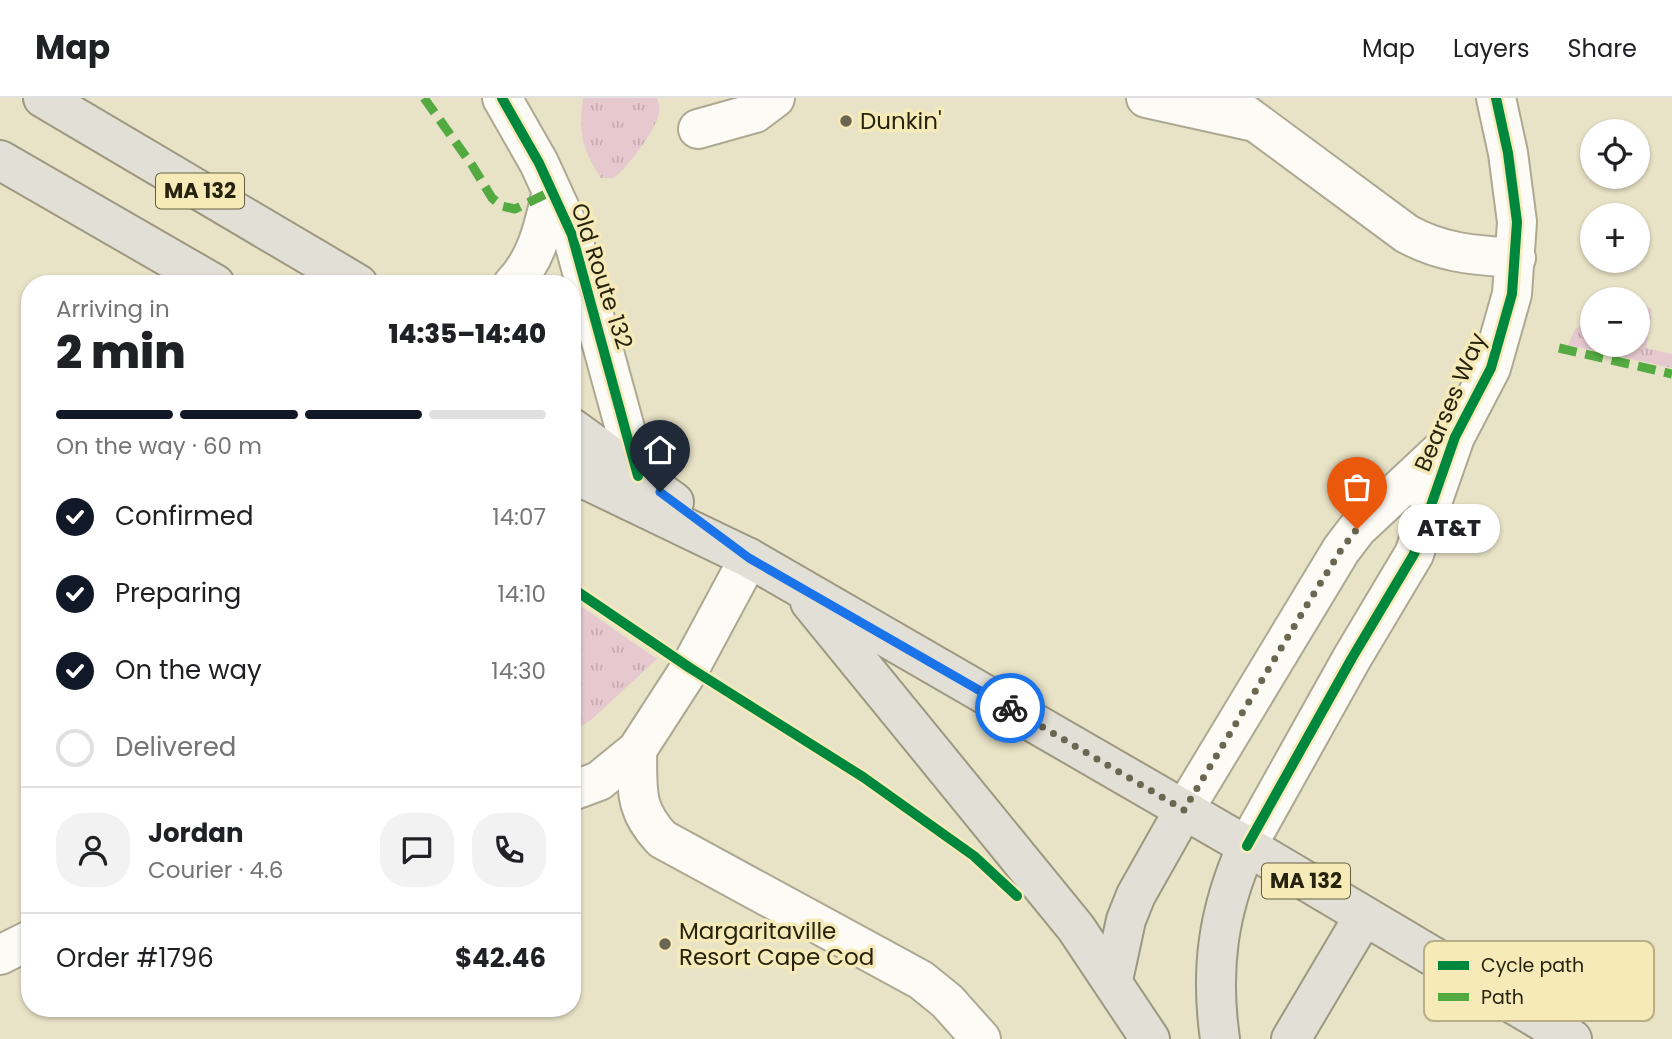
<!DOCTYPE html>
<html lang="en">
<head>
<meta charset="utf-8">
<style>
  :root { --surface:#fff; --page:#f2f2f2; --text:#202124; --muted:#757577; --line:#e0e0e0; --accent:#111827 }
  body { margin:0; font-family:Poppins,sans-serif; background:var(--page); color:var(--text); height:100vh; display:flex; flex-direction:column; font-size:26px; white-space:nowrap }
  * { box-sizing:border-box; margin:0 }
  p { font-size:23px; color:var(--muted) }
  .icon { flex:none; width:38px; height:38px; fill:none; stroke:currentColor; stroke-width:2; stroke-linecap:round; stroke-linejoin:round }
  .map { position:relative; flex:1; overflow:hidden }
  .sheet { position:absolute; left:21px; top:177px; width:560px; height:742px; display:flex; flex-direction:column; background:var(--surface); border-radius:28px; box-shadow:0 2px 5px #0004 }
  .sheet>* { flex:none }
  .fabs { position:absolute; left:1580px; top:21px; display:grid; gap:14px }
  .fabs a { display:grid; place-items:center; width:70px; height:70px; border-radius:50%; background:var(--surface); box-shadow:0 2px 5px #0004; font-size:35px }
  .pin { position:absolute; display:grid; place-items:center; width:60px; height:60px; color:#fff; margin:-72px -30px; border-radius:50% 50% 50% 0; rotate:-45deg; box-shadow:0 0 7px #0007 }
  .pin .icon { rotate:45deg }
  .courier { position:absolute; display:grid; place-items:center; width:70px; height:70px; margin:-35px; border:5px solid #1a73e8; border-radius:50%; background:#fff; color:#222; box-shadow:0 2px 9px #0007 }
  .bubble { position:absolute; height:49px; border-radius:24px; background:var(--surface); box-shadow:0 2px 5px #0004; font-size:23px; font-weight:800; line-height:49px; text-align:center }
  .overview em { font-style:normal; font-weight:800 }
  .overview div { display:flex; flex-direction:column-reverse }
  .overview { display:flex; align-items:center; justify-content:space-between; height:119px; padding:0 35px }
  h1 { font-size:46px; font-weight:800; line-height:52px }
  .bar { display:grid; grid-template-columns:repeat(4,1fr); gap:10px 7px; align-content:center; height:84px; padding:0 35px }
  .bar i { height:9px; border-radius:5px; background:var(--line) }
  .bar .active { background:var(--accent) }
  .bar p { grid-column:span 4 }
  .line { display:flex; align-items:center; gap:18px; padding:0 35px; border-top:2px solid var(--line) }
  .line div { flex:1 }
  .round { display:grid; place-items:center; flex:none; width:74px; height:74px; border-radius:28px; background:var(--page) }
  ol { padding:0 35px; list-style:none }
  li { display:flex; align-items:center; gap:21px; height:77px }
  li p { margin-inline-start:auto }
  li .icon { padding:7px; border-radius:50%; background:var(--accent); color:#fff; stroke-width:4 }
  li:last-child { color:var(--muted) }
  li i { width:38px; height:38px; border:4px solid var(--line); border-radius:50% }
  header { display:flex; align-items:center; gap:42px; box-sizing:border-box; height:98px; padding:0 35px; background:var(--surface); border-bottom:2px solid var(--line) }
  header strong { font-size:33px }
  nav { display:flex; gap:38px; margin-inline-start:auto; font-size:24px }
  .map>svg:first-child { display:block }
  .grass { fill:url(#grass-tufts) }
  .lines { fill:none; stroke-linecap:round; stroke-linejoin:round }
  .minor-casing { stroke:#ada892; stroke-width:42 }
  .major-casing { stroke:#9d9880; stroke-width:42 }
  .minor { stroke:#fcfbf6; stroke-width:38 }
  .major { stroke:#e2dfd6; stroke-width:38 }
  .quiet { stroke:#53aa41; stroke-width:9; stroke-dasharray:18 9; stroke-linecap:butt }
  .cycleway-casing { stroke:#f6ebb8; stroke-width:15 }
  .cycleway { stroke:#00873e; stroke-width:10 }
  .done { stroke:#6b664f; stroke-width:7; stroke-dasharray:0 12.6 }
  .route { stroke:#1a73e8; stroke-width:9 }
  .poi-dot { fill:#6b664f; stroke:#f6ebb8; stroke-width:2.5 }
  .labels { text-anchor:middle; stroke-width:7; stroke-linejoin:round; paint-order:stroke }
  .shield { fill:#f6ebb8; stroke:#655f42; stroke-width:2 }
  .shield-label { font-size:21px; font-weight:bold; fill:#27230f }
  .poi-label { font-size:23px; fill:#27230f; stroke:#f6ebb8; text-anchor:start }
  .street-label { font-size:23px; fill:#27230f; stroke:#f6ebb8 }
  .key { fill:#f6ebb8; stroke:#b8af85; stroke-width:2 }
  .key-label { font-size:19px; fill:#27230f }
</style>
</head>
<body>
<header>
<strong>Map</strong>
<nav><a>Map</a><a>Layers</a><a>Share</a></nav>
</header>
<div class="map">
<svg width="1672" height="941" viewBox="0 0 1672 941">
  <defs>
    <pattern id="grass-tufts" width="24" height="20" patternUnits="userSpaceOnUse" patternTransform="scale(1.75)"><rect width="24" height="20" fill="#e6c9cf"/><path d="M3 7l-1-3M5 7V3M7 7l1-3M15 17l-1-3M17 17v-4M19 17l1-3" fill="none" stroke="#c5acb1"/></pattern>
  </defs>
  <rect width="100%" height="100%" fill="#e8e2c6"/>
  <path class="grass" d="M 583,0 L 657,0 C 659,6 660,10 659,16 C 656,31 627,70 614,80 L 601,80 C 582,51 578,34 583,0 Z
    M 1638,205 L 1652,211 L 1646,250 L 1672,256 L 1672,270 L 1568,247 L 1575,231 L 1592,220 L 1592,247 L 1638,247 Z
    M 572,502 L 657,561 L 591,622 L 572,634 Z"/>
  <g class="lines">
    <defs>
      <path id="minor" d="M 502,0 L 539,65 L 572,137 L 638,378
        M 1146,0 L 1250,23
        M 1223,0 L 1407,136 C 1444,156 1475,157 1516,160
        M 698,31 L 755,15 L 775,0
        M 513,186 C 538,160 544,126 552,93
        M 637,652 C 638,692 633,710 662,741 L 921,882 L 947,903 L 981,941
        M 572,693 L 599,683 L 637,652 L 690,570 L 749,460
        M 1184,712 L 1341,452 L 1357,431 L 1451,343
        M 1247,748 L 1352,560 L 1414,456 L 1455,339 L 1491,270 L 1512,196 L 1517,124 L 1508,55 L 1496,0
        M 0,857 L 30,842"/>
      <path id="major" d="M 43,0 L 358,186
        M 0,62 L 215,186
        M 572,330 L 674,404
        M 572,375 L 749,460 L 1247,748 L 1572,941
        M 810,504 L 1076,830 L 1150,941
        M 1113,882 L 1126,822 L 1136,797 L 1184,712
        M 1220,941 C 1210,871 1218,813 1247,748
        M 1291,941 L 1364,818"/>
    </defs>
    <use href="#minor" class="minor-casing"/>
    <use href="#major" class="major-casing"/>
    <use href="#minor" class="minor"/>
    <use href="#major" class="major"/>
    <path class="quiet" d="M 424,0 L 472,67 L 492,100 L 502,108 L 515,111 L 552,93
      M 1559,250 L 1672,276"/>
    <defs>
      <path id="cycleway" d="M 502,0 L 539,65 L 572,137 L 638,378
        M 572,490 L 690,570 L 863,679 L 974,758 L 1017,798
        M 1247,748 L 1352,560 L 1414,456 L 1455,339 L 1491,270 L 1512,196 L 1517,124 L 1508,55 L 1496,0"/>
    </defs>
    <use href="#cycleway" class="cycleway-casing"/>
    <use href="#cycleway" class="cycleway"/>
  </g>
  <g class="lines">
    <path class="done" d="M 1010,610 L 1184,712 L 1307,507 L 1341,452 L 1357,431"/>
    <path class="route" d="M 660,394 L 749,460 L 1010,610"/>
  </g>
  <g class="poi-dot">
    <circle cx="846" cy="23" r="7"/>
    <circle cx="665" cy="846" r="7"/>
  </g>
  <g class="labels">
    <g class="shield">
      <rect x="156" y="75.5" width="88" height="35" rx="5"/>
      <rect x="1262" y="765.5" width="88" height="35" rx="5"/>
    </g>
    <g class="shield-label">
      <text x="200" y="100">MA 132</text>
      <text x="1306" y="790">MA 132</text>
    </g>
    <g class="poi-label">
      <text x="860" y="31">Dunkin'</text>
      <text x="679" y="841">Margaritaville<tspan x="679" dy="26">Resort Cape Cod</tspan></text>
    </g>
    <g class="street-label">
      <text transform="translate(602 178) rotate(72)" y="8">Old Route 132</text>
      <text transform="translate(1450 304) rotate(-67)" y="8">Bearses Way</text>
    </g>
  </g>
  <rect x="1424" y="843" width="230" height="80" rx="10" class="key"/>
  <rect x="1438" y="863" width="31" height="9" fill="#00873e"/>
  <rect x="1438" y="895" width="31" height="8" fill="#53aa41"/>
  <g class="key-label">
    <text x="1481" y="874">Cycle path</text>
    <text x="1481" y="906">Path</text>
  </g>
</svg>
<div class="fabs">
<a><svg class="icon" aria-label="locate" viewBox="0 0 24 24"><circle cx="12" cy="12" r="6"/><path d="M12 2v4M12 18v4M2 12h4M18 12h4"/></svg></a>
<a>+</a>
<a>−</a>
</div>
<div class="pin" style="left:1357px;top:431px;background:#ea580c"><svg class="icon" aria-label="bag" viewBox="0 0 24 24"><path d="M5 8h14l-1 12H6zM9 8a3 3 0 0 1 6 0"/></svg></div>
<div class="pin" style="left:660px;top:394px;background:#1f2937"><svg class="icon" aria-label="home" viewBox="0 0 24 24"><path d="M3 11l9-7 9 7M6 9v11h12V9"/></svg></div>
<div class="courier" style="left:1010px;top:610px"><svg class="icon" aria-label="bike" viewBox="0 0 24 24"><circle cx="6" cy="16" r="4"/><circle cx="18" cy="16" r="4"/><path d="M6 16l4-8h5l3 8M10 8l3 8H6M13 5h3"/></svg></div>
<div class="bubble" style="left:1398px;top:406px;width:102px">AT&amp;T</div>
<section class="sheet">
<div class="overview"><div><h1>2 min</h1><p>Arriving in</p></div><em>14:35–14:40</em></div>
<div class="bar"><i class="active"></i><i class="active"></i><i class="active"></i><i></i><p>On the way · 60 m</p></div>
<ol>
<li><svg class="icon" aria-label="check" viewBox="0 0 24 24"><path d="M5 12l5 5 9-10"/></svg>Confirmed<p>14:07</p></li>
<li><svg class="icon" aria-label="check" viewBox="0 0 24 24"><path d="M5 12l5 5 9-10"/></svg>Preparing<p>14:10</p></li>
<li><svg class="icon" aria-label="check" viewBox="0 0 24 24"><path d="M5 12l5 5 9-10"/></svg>On the way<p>14:30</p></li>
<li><i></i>Delivered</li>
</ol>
<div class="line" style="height:126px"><a class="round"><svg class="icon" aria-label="person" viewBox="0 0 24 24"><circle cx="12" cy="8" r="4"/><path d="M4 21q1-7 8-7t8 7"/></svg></a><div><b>Jordan</b><p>Courier · 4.6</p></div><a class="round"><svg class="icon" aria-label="chat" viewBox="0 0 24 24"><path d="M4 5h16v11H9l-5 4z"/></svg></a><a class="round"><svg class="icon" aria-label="phone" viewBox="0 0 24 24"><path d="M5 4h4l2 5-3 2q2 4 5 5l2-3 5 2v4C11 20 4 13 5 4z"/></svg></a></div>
<div class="line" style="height:91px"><div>Order #1796</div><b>$42.46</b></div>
</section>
</div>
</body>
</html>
